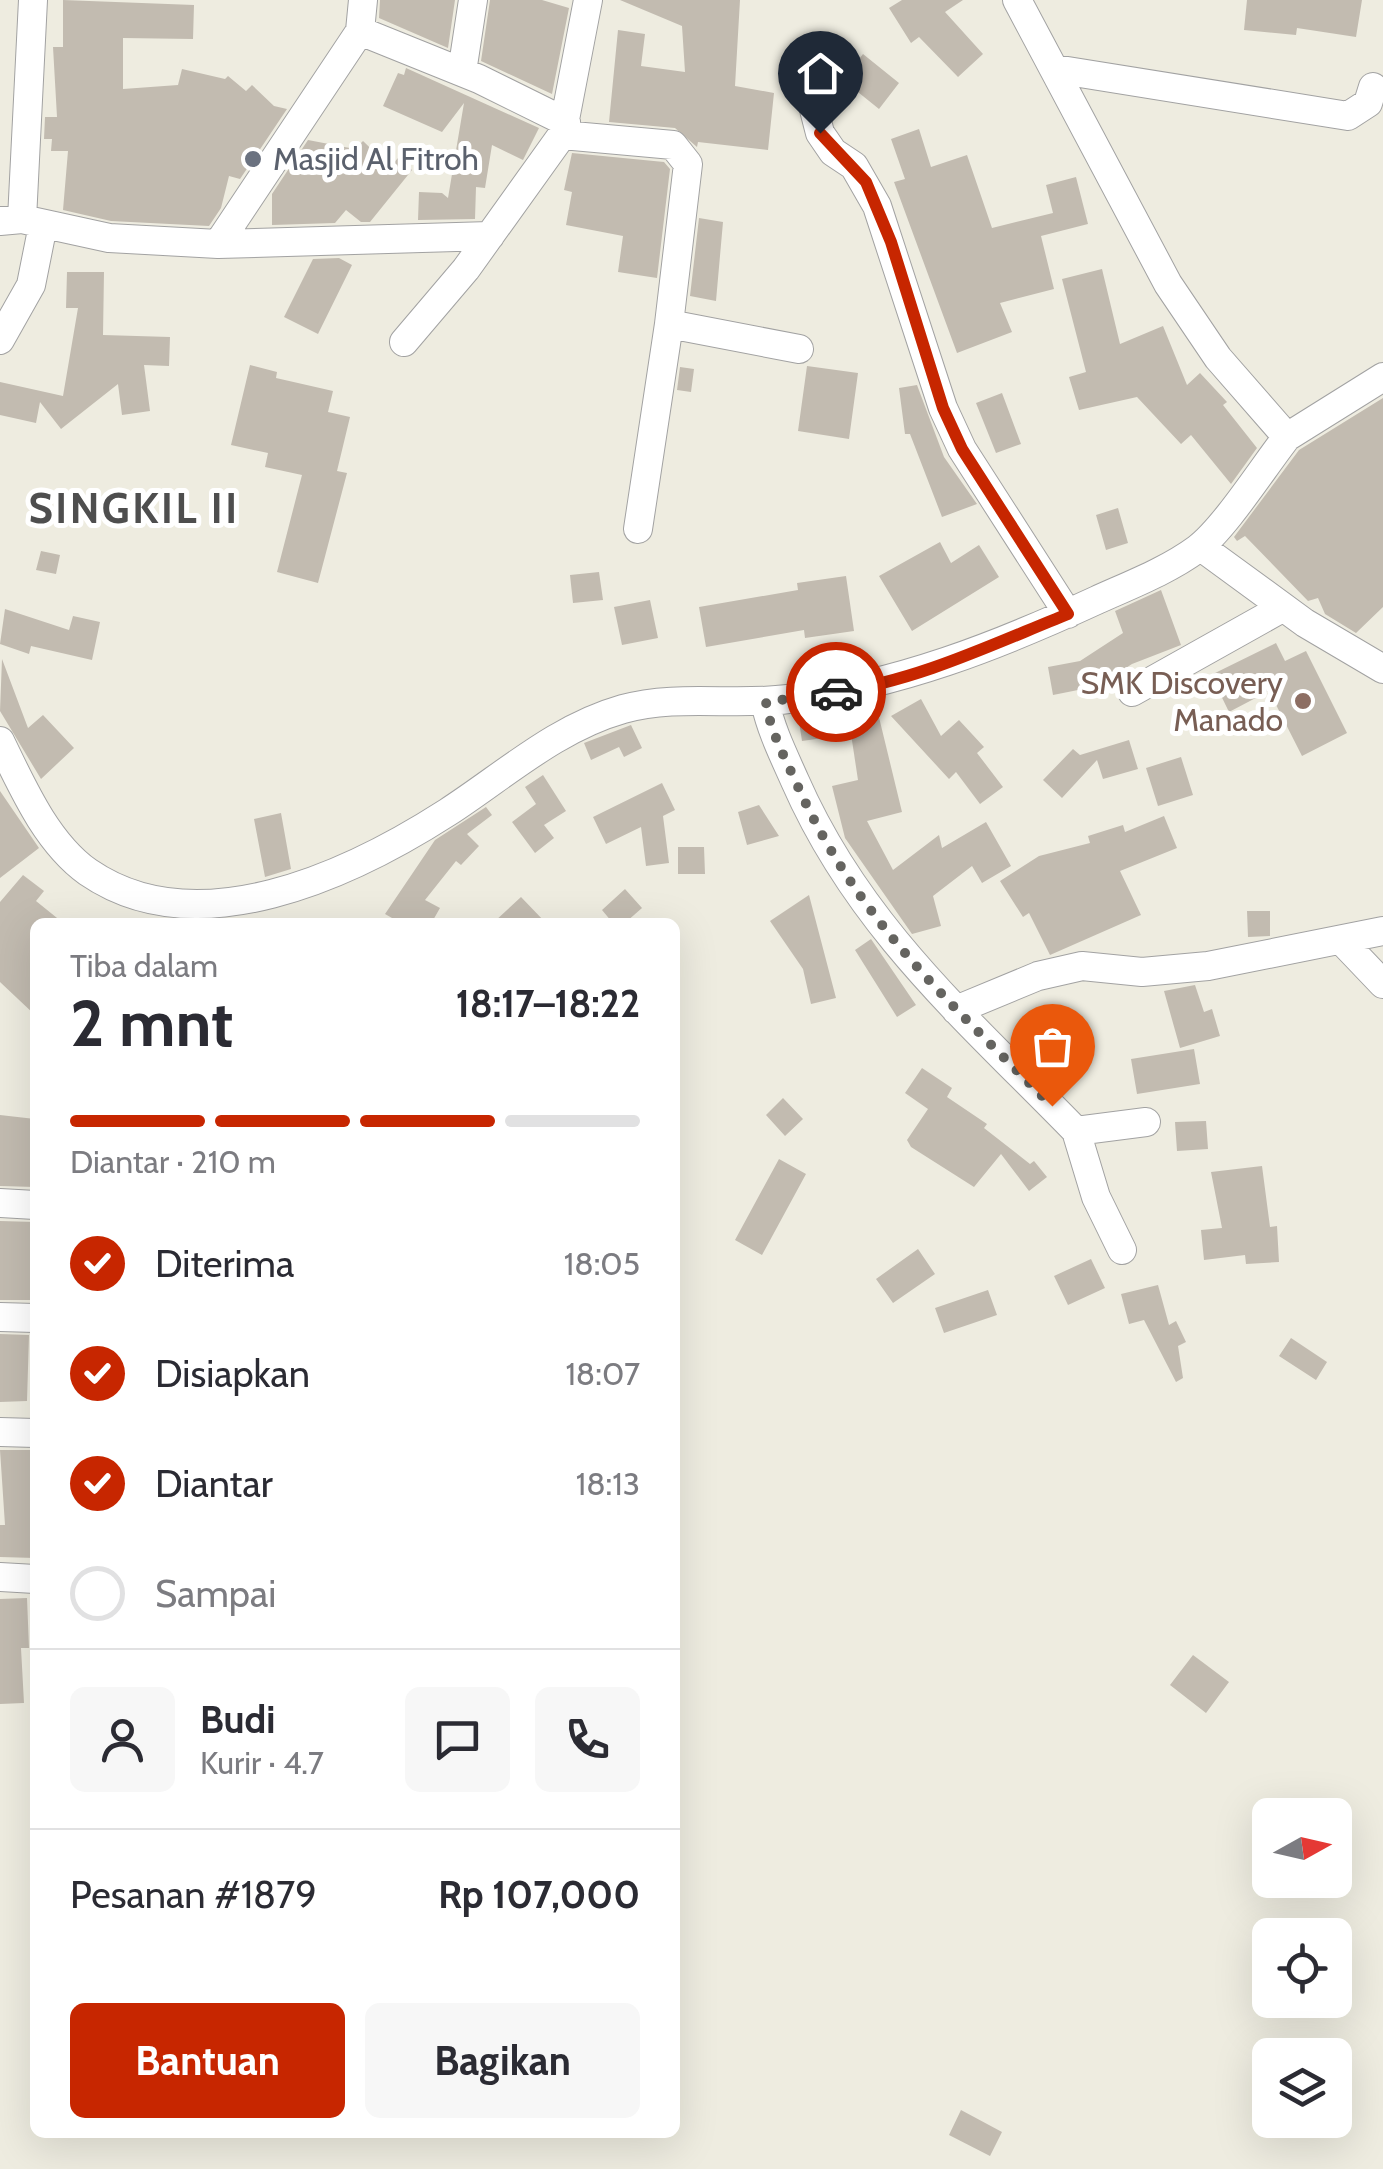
<!DOCTYPE html>
<html lang="id">
<head>
<meta charset="utf-8">
<style>
  :root { --surface:#fff; --page:#f7f7f7; --text:#2b2b33; --muted:#7c7c81; --line:#e1e1e2; --accent:#c72600 }
  body { margin:0; font-family:Cabin,sans-serif; background:var(--page); color:var(--text); height:100vh; display:flex; flex-direction:column; font-size:38px; white-space:nowrap }
  * { box-sizing:border-box; margin:0 }
  p { font-size:32px; color:var(--muted) }
  .icon { flex:none; width:55px; height:55px; fill:none; stroke:currentColor; stroke-width:2; stroke-linecap:round; stroke-linejoin:round }
  .map { position:relative; flex:1; overflow:hidden }
  .details { position:absolute; left:30px; top:918px; width:650px; height:1220px; display:flex; flex-direction:column; background:var(--surface); border-radius:15px; box-shadow:0 10px 40px #0002 }
  .details>* { flex:none }
  .needle { width:65px; rotate:82deg }
  .controls { position:absolute; left:1252px; top:1798px; display:grid; gap:20px }
  .controls a { display:grid; place-items:center; width:100px; height:100px; border-radius:15px; background:var(--surface); box-shadow:0 10px 40px #0002; font-size:50px }
  .pin { position:absolute; display:grid; place-items:center; width:85px; height:85px; color:#fff; margin:-102px -42px; border-radius:50% 50% 50% 0; rotate:-45deg; box-shadow:0 0 10px #0007 }
  .pin .icon { rotate:45deg }
  .courier { position:absolute; display:grid; place-items:center; width:100px; height:100px; margin:-50px; border:8px solid #c72600; border-radius:50%; background:#fff; color:#222; box-shadow:0 2px 12px #0007 }
  .head em { font-style:normal; font-weight:700 }
  .head div { display:flex; flex-direction:column-reverse }
  .head { display:flex; align-items:center; justify-content:space-between; height:170px; padding:0 40px }
  h1 { font-size:65px; font-weight:700; line-height:75px }
  .bar { display:grid; grid-template-columns:repeat(4,1fr); gap:15px 10px; align-content:center; height:120px; padding:0 40px }
  .bar i { height:12px; border-radius:8px; background:var(--line) }
  .bar .on { background:var(--accent) }
  .bar p { grid-column:span 4 }
  .line { display:flex; align-items:center; gap:25px; padding:0 40px; border-top:2px solid var(--line) }
  .line div { flex:1 }
  .round { display:grid; place-items:center; flex:none; width:105px; height:105px; border-radius:15px; background:var(--page) }
  ol { padding:0 40px; list-style:none }
  li { display:flex; align-items:center; gap:30px; height:110px }
  li p { margin-inline-start:auto }
  li .icon { padding:10px; border-radius:50%; background:var(--accent); color:#fff; stroke-width:4 }
  li:last-child { color:var(--muted) }
  li i { width:55px; height:55px; border:5px solid var(--line); border-radius:50% }
  .action { display:flex; gap:20px; margin-top:auto; padding:20px 40px }
  .action a { flex:1; height:115px; border-radius:15px; background:var(--accent); color:#fff; font-size:40px; font-weight:700; line-height:115px; text-align:center }
  .action a+a { background:var(--page); color:var(--text) }
  .map>svg:first-child { display:block }
  .building { fill:#c2bbb0 }
  .lines { fill:none; stroke-linecap:round; stroke-linejoin:round }
  .minor-casing { stroke:#a2a2a2; stroke-width:30 }
  .minor { stroke:#fff; stroke-width:28 }
  .done { stroke:#656460; stroke-width:10; stroke-dasharray:0 18 }
  .route { stroke:#c72600; stroke-width:12 }
  .worship-dot { fill:#6b7280; stroke:#fff; stroke-width:4 }
  .education-dot { fill:#8d6e63; stroke:#fff; stroke-width:4 }
  .labels { text-anchor:middle; stroke-width:10; stroke-linejoin:round; paint-order:stroke }
  .worship-label { font-size:32px; fill:#5b616d; stroke:#fff; text-anchor:start }
  .education-label { font-size:32px; fill:#785e54; stroke:#fff; text-anchor:end }
  .district-label { font-size:42px; font-weight:bold; letter-spacing:2.5px; fill:#4e4e4e; stroke:#fff }
</style>
</head>
<body>
<div class="map">
<svg width="1383" height="2169" viewBox="0 0 1383 2169">
  <rect width="100%" height="100%" fill="#eeece0"/>
  <path class="building" d="M 63,0 L 194,5 L 193,39 L 123,38 L 123,89 L 178,85 L 182,69 L 225,79 L 228,76 L 246,91 L 252,85 L 274,106 L 287,109 L 240,179 L 229,176 L 221,208 L 209,226 L 111,221 L 63,210 L 68,151 L 51,151 L 52,139 L 44,139 L 45,117 L 57,117 L 53,47 L 63,47 Z
    M 380,0 L 455,0 L 448,48 L 379,18 Z
    M 490,0 L 542,0 L 569,8 L 552,94 L 481,61 Z
    M 620,0 L 740,0 L 735,86 L 774,93 L 768,150 L 698,142 L 697,147 L 675,128 L 609,122 L 618,30 L 645,34 L 641,66 L 685,72 L 682,26 Z
    M 902,0 L 963,0 L 945,12 L 983,54 L 958,77 L 919,37 L 911,43 L 889,8 Z
    M 1247,0 L 1362,0 L 1356,37 L 1297,28 L 1296,35 L 1244,30 Z
    M 863,54 L 899,83 L 879,109 L 843,80 Z
    M 406,68 L 539,128 L 523,160 L 492,145 L 485,188 L 476,187 L 475,219 L 418,220 L 419,192 L 442,193 L 448,198 L 464,103 L 442,132 L 383,106 L 398,73 L 404,75 Z
    M 919,129 L 931,167 L 967,155 L 992,228 L 1053,213 L 1046,185 L 1076,177 L 1088,224 L 1041,236 L 1054,289 L 1000,303 L 1012,332 L 957,353 L 894,182 L 905,179 L 891,139 Z
    M 308,140 L 355,149 L 363,141 L 390,167 L 398,158 L 412,170 L 370,222 L 361,222 L 346,210 L 335,223 L 272,225 L 272,194 Z
    M 572,153 L 664,162 L 670,169 L 657,278 L 618,272 L 623,236 L 566,225 L 572,192 L 564,190 Z
    M 699,218 L 723,222 L 716,301 L 690,296 Z
    M 339,258 L 352,265 L 318,334 L 284,317 L 313,259 Z
    M 1102,269 L 1120,344 L 1163,326 L 1187,385 L 1200,373 L 1227,402 L 1223,405 L 1257,448 L 1231,484 L 1191,435 L 1181,444 L 1137,397 L 1079,410 L 1069,377 L 1086,372 L 1062,279 Z
    M 67,272 L 104,272 L 103,335 L 170,337 L 169,366 L 144,365 L 150,411 L 122,415 L 118,384 L 61,429 L 40,402 L 36,423 L 0,415 L 0,382 L 63,396 L 78,308 L 66,308 Z
    M 250,365 L 277,372 L 276,378 L 333,391 L 328,412 L 350,417 L 337,471 L 347,473 L 318,583 L 277,572 L 302,475 L 265,467 L 268,453 L 231,445 Z
    M 807,366 L 858,373 L 849,439 L 798,431 Z
    M 680,367 L 694,369 L 691,392 L 677,390 Z
    M 917,385 L 944,457 L 977,504 L 942,517 L 910,434 L 905,434 L 899,388 Z
    M 1002,393 L 1021,444 L 996,453 L 976,403 Z
    M 1383,398 L 1383,607 L 1356,633 L 1325,614 L 1318,598 L 1308,601 L 1245,536 L 1237,541 L 1234,537 L 1299,450 Z
    M 1118,508 L 1128,543 L 1106,550 L 1096,515 Z
    M 940,542 L 951,563 L 979,545 L 999,577 L 912,631 L 879,576 Z
    M 41,551 L 60,555 L 56,574 L 36,570 Z
    M 599,572 L 603,600 L 573,603 L 570,575 Z
    M 846,576 L 854,631 L 805,638 L 804,630 L 706,647 L 699,607 L 798,590 L 797,583 Z
    M 1161,590 L 1181,645 L 1132,664 L 1098,686 L 1053,695 L 1048,667 L 1080,661 L 1123,633 L 1115,611 Z
    M 650,600 L 658,638 L 622,645 L 614,607 Z
    M 5,609 L 69,630 L 73,616 L 100,622 L 92,660 L 31,646 L 29,654 L 0,644 Z
    M 1276,643 L 1285,661 L 1306,651 L 1347,733 L 1302,756 L 1269,691 L 1229,712 L 1211,675 Z
    M 2,659 L 28,728 L 43,715 L 74,748 L 41,779 L 0,711 Z
    M 921,699 L 941,736 L 959,720 L 984,747 L 977,753 L 1003,787 L 980,804 L 956,772 L 949,779 L 891,716 Z
    M 877,709 L 902,812 L 867,821 L 893,870 L 939,835 L 942,848 L 986,822 L 1011,866 L 982,883 L 972,866 L 933,896 L 941,926 L 912,934 L 845,838 L 832,786 L 858,780 L 851,734 L 802,741 L 798,715 L 823,711 L 824,717 Z
    M 631,725 L 642,748 L 624,757 L 619,747 L 591,760 L 584,743 Z
    M 1129,740 L 1138,769 L 1103,779 L 1097,760 L 1062,798 L 1043,780 L 1073,749 L 1080,755 Z
    M 1181,757 L 1193,795 L 1158,806 L 1146,768 Z
    M 543,775 L 566,811 L 544,825 L 554,838 L 535,853 L 512,822 L 536,804 L 525,787 Z
    M 662,783 L 675,810 L 663,816 L 669,863 L 646,866 L 641,827 L 606,844 L 593,817 Z
    M 0,791 L 39,848 L 0,878 Z
    M 759,805 L 779,836 L 747,845 L 738,812 Z
    M 486,807 L 492,815 L 467,834 L 479,846 L 461,865 L 456,861 L 425,900 L 440,908 L 432,922 L 399,922 L 385,914 L 435,840 Z
    M 281,813 L 291,869 L 265,877 L 254,819 Z
    M 1164,816 L 1177,848 L 1120,871 L 1141,915 L 1050,955 L 1029,913 L 1023,917 L 1000,881 L 1039,856 L 1090,843 L 1088,836 L 1123,825 L 1125,832 Z
    M 678,847 L 704,847 L 705,874 L 678,874 Z
    M 23,875 L 44,891 L 36,901 L 62,922 L 35,922 L 35,1015 L 0,982 L 0,902 Z
    M 625,889 L 642,908 L 626,922 L 612,922 L 602,910 Z
    M 809,895 L 836,998 L 811,1004 L 803,969 L 770,921 Z
    M 521,897 L 545,922 L 494,922 Z
    M 1247,911 L 1270,911 L 1270,936 L 1248,937 Z
    M 871,939 L 916,1005 L 897,1017 L 855,950 Z
    M 1195,985 L 1204,1012 L 1212,1009 L 1220,1036 L 1180,1048 L 1164,991 Z
    M 1194,1049 L 1200,1084 L 1137,1094 L 1131,1059 Z
    M 922,1068 L 952,1088 L 947,1097 L 987,1124 L 984,1128 L 1030,1164 L 1034,1161 L 1047,1177 L 1029,1191 L 1001,1154 L 974,1187 L 911,1147 L 907,1140 L 928,1109 L 905,1093 Z
    M 783,1098 L 803,1119 L 785,1136 L 766,1115 Z
    M 0,1115 L 35,1119 L 35,1187 L 0,1186 Z
    M 1206,1121 L 1208,1149 L 1177,1151 L 1175,1122 Z
    M 779,1159 L 806,1174 L 762,1255 L 735,1240 Z
    M 1262,1166 L 1270,1227 L 1277,1226 L 1279,1262 L 1246,1264 L 1245,1255 L 1204,1260 L 1201,1230 L 1222,1228 L 1211,1172 Z
    M 0,1221 L 35,1222 L 35,1300 L 0,1300 Z
    M 918,1249 L 935,1274 L 893,1303 L 876,1279 Z
    M 1091,1259 L 1105,1288 L 1068,1305 L 1054,1276 Z
    M 1158,1285 L 1169,1325 L 1176,1321 L 1186,1342 L 1178,1346 L 1183,1378 L 1176,1382 L 1144,1320 L 1129,1324 L 1121,1294 Z
    M 988,1290 L 997,1315 L 944,1333 L 935,1308 Z
    M 0,1334 L 29,1335 L 27,1401 L 0,1402 Z
    M 1291,1338 L 1327,1362 L 1316,1380 L 1279,1356 Z
    M 0,1450 L 35,1450 L 35,1558 L 0,1557 L 0,1525 L 5,1525 Z
    M 27,1598 L 29,1648 L 21,1648 L 24,1703 L 0,1704 L 0,1599 Z
    M 1193,1655 L 1229,1682 L 1206,1713 L 1170,1685 Z
    M 961,2110 L 1002,2132 L 990,2156 L 949,2135 Z"/>
  <g class="lines">
    <defs>
      <path id="minor" d="M 360,31 L 479,79 L 566,122
        M 1055,69 L 1348,116 L 1368,103 L 1373,87
        M 462,72 L 473,0
        M 809,90 L 820,133 L 833,152 L 854,166 L 877,206 L 943,408 L 962,449 L 1068,614
        M 562,135 L 673,145 L 688,164 L 669,324 L 799,349
        M 22,219 L 33,0
        M 0,221 L 22,219 L 109,238 L 218,244 L 490,236
        M 218,244 L 360,31 L 363,0
        M 0,340 L 31,285 L 43,225
        M 404,342 L 466,269 L 562,135 L 588,0
        M 1287,437 L 1383,377
        M 638,529 L 669,324
        M 1201,547 L 1305,623 L 1383,669
        M 1132,692 L 1282,608
        M 765,702 C 771,730 783,754 795,781 C 859,927 967,1019 1076,1131 L 1146,1122
        M 0,741 C 22,786 46,842 88,872 C 197,947 350,875 448,812 C 505,775 556,728 623,709 C 677,694 734,706 788,699 C 900,684 995,647 1097,600 C 1130,585 1167,571 1197,549 C 1225,528 1264,466 1287,437 L 1218,358 L 1168,284 L 1017,0
        M 1342,941 L 1383,984
        M 956,1010 L 1038,976 L 1082,966 L 1142,972 L 1208,966 L 1383,931
        M 1076,1131 L 1096,1197 L 1122,1250
        M 0,1203 L 35,1205
        M 0,1317 L 35,1318
        M 0,1432 L 35,1433
        M 0,1577 L 35,1579"/>
    </defs>
    <use href="#minor" class="minor-casing"/>
    <use href="#minor" class="minor"/>
  </g>
  <g class="lines">
    <path class="done" d="M 836,692 L 766,702 C 770,730 783,754 795,780 C 857,921 947,999 1052,1106"/>
    <path class="route" d="M 820,133 L 866,182 L 891,242 L 943,408 L 962,449 L 1068,614 C 993,644 917,681 836,692"/>
  </g>
  <circle class="worship-dot" cx="253" cy="159" r="10"/>
  <circle class="education-dot" cx="1303" cy="701" r="10"/>
  <g class="labels">
    <g class="worship-label">
      <text x="273" y="170">Masjid Al Fitroh</text>
    </g>
    <g class="education-label">
      <text x="1283" y="694">SMK Discovery<tspan x="1283" dy="37">Manado</tspan></text>
    </g>
    <g class="district-label">
      <text x="134" y="523">SINGKIL II</text>
    </g>
  </g>
</svg>
<div class="controls">
<a><svg class="needle" viewBox="-14 -14 28 28"><path d="M0-13l5 13h-10z" fill="#e53935"/><path d="M0 13l5-13h-10z" fill="#7c7c81"/></svg></a>
<a><svg class="icon" aria-label="locate" viewBox="0 0 24 24"><circle cx="12" cy="12" r="6"/><path d="M12 2v4M12 18v4M2 12h4M18 12h4"/></svg></a>
<a><svg class="icon" aria-label="layers" viewBox="0 0 24 24"><path d="M12 4l9 5-9 5-9-5zM3 14l9 5 9-5"/></svg></a>
</div>
<div class="pin" style="left:1052px;top:1106px;background:#ea580c"><svg class="icon" aria-label="bag" viewBox="0 0 24 24"><path d="M5 8h14l-1 12H6zM9 8a3 3 0 0 1 6 0"/></svg></div>
<div class="pin" style="left:820px;top:133px;background:#1f2937"><svg class="icon" aria-label="home" viewBox="0 0 24 24"><path d="M3 11l9-7 9 7M6 9v11h12V9"/></svg></div>
<div class="courier" style="left:836px;top:692px"><svg class="icon" aria-label="car" viewBox="0 0 24 24"><path d="M5 17H2v-5l4-1 3-4h7l3 4 3 1v5h-3M9 17h6M6 11h13"/><circle cx="7" cy="17" r="2"/><circle cx="17" cy="17" r="2"/></svg></div>
<section class="details">
<div class="head"><div><h1>2 mnt</h1><p>Tiba dalam</p></div><em>18:17–18:22</em></div>
<div class="bar"><i class="on"></i><i class="on"></i><i class="on"></i><i></i><p>Diantar · 210 m</p></div>
<ol>
<li><svg class="icon" aria-label="check" viewBox="0 0 24 24"><path d="M5 12l5 5 9-10"/></svg>Diterima<p>18:05</p></li>
<li><svg class="icon" aria-label="check" viewBox="0 0 24 24"><path d="M5 12l5 5 9-10"/></svg>Disiapkan<p>18:07</p></li>
<li><svg class="icon" aria-label="check" viewBox="0 0 24 24"><path d="M5 12l5 5 9-10"/></svg>Diantar<p>18:13</p></li>
<li><i></i>Sampai</li>
</ol>
<div class="line" style="height:180px"><a class="round"><svg class="icon" aria-label="person" viewBox="0 0 24 24"><circle cx="12" cy="8" r="4"/><path d="M4 21q1-7 8-7t8 7"/></svg></a><div><b>Budi</b><p>Kurir · 4.7</p></div><a class="round"><svg class="icon" aria-label="chat" viewBox="0 0 24 24"><path d="M4 5h16v11H9l-5 4z"/></svg></a><a class="round"><svg class="icon" aria-label="phone" viewBox="0 0 24 24"><path d="M5 4h4l2 5-3 2q2 4 5 5l2-3 5 2v4C11 20 4 13 5 4z"/></svg></a></div>
<div class="line" style="height:130px"><div>Pesanan #1879</div><b>Rp 107,000</b></div>
<div class="action"><a>Bantuan</a><a>Bagikan</a></div>
</section>
</div>
</body>
</html>
